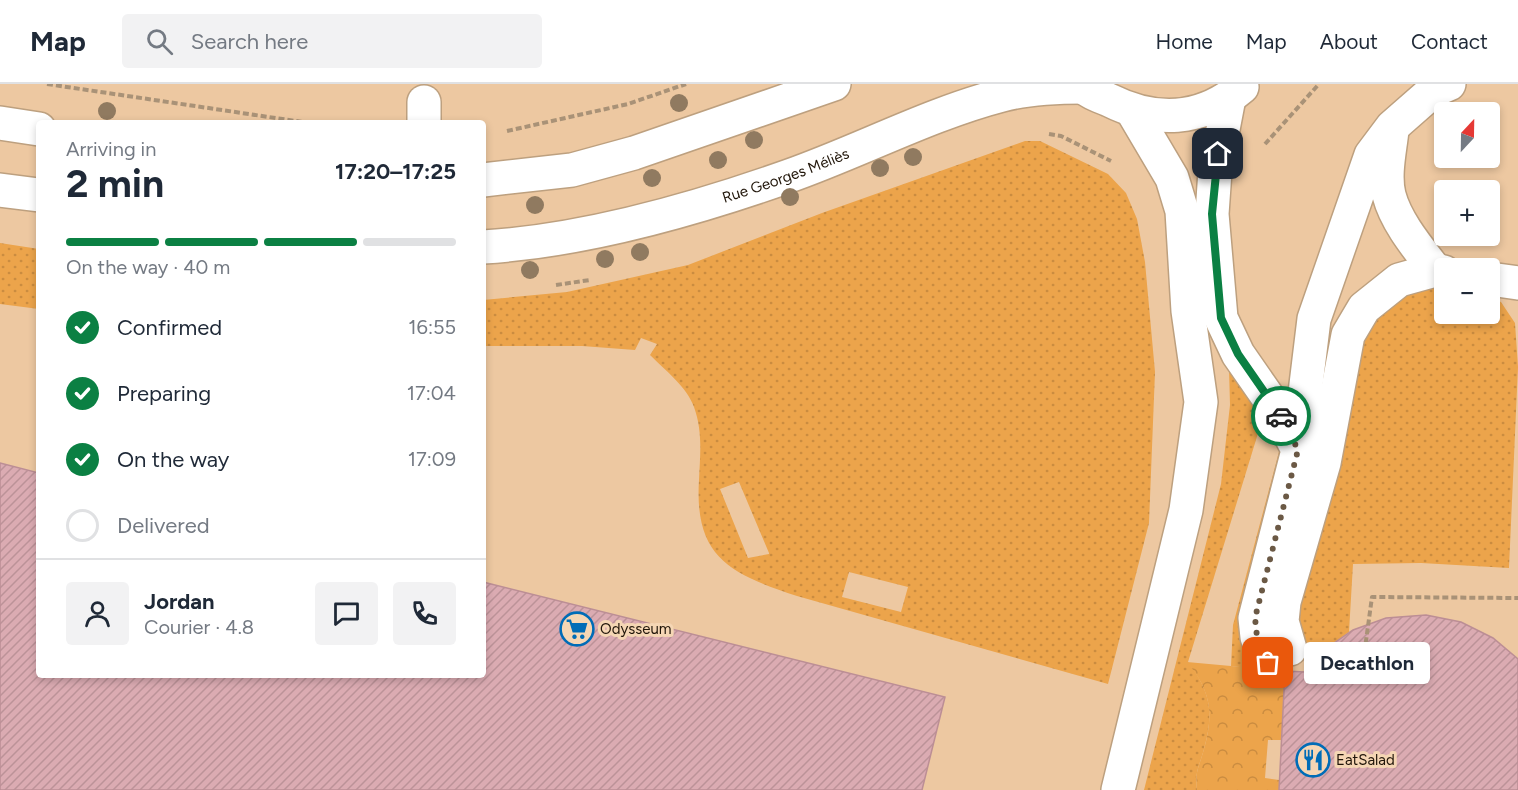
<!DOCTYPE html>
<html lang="en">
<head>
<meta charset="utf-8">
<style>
  :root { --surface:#fff; --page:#f2f2f3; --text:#1f2937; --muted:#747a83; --line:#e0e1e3; --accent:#0b8043 }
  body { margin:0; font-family:Figtree,sans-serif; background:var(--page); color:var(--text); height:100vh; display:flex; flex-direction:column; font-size:22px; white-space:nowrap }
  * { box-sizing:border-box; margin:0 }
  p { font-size:20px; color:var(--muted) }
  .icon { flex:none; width:33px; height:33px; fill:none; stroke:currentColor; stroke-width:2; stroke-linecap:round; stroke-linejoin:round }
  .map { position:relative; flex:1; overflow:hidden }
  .panel { position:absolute; left:36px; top:36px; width:450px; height:558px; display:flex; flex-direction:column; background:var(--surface); border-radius:6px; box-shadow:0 3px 9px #0003 }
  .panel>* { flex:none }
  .needle { width:39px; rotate:22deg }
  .fabs { position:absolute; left:1434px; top:18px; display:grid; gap:12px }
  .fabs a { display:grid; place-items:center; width:66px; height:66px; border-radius:6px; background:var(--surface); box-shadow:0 3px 9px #0003; font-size:30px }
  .pin { position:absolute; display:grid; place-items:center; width:51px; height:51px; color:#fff; margin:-26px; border-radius:12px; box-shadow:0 3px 9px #0006 }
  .courier { position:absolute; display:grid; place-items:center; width:60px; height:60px; margin:-30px; border:4px solid #0b8043; border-radius:50%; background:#fff; color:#222; box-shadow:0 2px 8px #0007 }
  .bubble { position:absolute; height:42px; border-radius:6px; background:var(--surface); box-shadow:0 3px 9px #0003; font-size:20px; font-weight:700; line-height:42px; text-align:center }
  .headline em { font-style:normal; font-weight:700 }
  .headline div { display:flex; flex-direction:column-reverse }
  .headline { display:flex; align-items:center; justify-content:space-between; height:102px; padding:0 30px }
  h1 { font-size:39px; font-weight:700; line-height:45px }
  .bar { display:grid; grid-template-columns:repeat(4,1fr); gap:9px 6px; align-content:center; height:72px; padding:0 30px }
  .bar i { height:8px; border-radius:4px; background:var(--line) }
  .bar .selected { background:var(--accent) }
  .bar p { grid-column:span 4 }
  .line { display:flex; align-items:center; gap:15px; padding:0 30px; border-top:2px solid var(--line) }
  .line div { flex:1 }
  .round { display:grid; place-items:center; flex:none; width:63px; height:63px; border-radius:6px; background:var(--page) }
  ol { padding:0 30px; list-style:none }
  li { display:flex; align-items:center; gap:18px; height:66px }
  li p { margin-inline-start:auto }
  li .icon { padding:6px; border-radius:50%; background:var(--accent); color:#fff; stroke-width:4 }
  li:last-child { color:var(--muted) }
  li i { width:33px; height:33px; border:3px solid var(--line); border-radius:50% }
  header { display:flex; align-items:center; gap:36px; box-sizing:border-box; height:84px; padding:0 30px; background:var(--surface); border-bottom:2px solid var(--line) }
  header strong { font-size:28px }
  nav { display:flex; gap:33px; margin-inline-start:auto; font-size:21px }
  .search { width:420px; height:54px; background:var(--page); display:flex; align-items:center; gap:15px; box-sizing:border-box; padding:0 21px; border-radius:6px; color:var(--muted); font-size:22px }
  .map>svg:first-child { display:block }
  .built { fill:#edc8a1; fill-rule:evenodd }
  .grass { fill:url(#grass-dots); fill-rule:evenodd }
  .park { fill:url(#park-crowns) }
  .building { fill:url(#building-hatch); stroke:#bc8e95; stroke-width:1.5 }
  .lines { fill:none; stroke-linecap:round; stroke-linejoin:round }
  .minor-casing { stroke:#bda07f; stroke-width:36 }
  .path { stroke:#a99277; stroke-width:4; stroke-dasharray:6 3; stroke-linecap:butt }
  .minor { stroke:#fff; stroke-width:33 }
  .tree { fill:#907a60 }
  .done { stroke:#6b5945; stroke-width:6; stroke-dasharray:0 10.8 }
  .route { stroke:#0b8043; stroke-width:8 }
  .labels { text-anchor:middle; stroke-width:6; stroke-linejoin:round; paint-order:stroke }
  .street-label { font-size:15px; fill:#201509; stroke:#f5d6b4 }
  .poi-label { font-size:15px; fill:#201509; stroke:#f5d6b4; text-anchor:start }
</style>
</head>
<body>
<header>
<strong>Map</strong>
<div class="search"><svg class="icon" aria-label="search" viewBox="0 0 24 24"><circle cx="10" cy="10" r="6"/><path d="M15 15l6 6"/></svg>Search here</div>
<nav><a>Home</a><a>Map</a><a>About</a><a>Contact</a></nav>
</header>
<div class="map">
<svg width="1518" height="706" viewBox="0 0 1518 706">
  <defs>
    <pattern id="grass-dots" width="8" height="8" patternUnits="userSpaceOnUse" patternTransform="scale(1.5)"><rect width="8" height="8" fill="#eca44b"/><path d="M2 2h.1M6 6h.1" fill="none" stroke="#ca8c40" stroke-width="1.8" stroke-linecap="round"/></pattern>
    <pattern id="park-crowns" width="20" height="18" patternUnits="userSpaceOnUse" patternTransform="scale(1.5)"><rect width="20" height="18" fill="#eca44b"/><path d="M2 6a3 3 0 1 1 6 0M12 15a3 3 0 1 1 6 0" fill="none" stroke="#ca8c40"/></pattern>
    <pattern id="building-hatch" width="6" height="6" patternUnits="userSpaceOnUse" patternTransform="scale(1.5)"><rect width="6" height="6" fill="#dbabb2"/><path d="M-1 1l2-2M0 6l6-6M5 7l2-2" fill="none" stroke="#bc9298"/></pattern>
  </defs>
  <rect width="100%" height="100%" fill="#f5d6b4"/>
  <path class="built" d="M 0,0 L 1518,0 L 1518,706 L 0,706 ZM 1444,28 L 1490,28 L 1490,74 L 1444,74 ZM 39,39 L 483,39 L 483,591 L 39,591 ZM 1444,106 L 1490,106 L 1490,152 L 1444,152 ZM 1444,184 L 1490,184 L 1490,230 L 1444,230 Z"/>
  <path class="grass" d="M 1025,57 L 1040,57 L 1108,90 L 1126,109 L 1137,135 L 1145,178 L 1155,288 L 1149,439 L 1108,600 L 797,512 C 731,490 694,474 699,396 C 700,371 703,348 694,323 C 687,303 665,286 650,271 L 657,260 L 641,254 L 635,266 L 582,262 L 483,262 L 483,216 L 567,208 L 688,181 L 822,129 ZM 739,398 L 769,469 L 769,470 L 748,474 L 720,405 ZM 849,488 L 908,503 L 901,528 L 842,513 Z
    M 0,159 L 39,165 L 39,225 L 0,220 Z
    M 1426,203 L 1444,204 L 1444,230 L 1490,230 L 1490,214 L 1501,218 L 1515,239 L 1518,283 L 1509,484 L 1421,479 L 1353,480 L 1349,548 L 1324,566 L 1315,577 L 1302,559 L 1296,527 L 1359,254 L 1398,211 Z
    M 1229,285 L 1263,333 L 1188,578 C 1211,608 1214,629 1204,665 C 1199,684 1195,685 1197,706 L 1144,706 L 1221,400 L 1230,321 Z
    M 1280,364 L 1284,371 L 1243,560 L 1248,584 L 1231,582 L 1233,541 Z"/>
  <path class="park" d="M 1187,578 L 1285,587 L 1282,656 L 1268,656 L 1265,694 L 1279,696 L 1279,706 L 1197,706 C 1195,685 1199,684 1204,665 C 1214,629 1211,607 1187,578 Z"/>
  <path class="building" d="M 0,379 L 39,389 L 39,591 L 483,591 L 483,498 L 945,613 L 922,706 L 0,706 Z
    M 1426,531 L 1461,538 L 1493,554 L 1518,575 L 1518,706 L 1279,706 L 1285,587 L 1305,588 L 1324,566 L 1353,546 L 1386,534 Z"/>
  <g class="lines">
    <defs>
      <g id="minor">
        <path d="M 1081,0 C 1087,8 1100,12 1109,16 C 1155,39 1201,38 1242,3"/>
        <path d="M 1229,14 L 1215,87 L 1212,130 L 1221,234 L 1238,270 L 1279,329 L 1298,366 L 1255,534 L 1257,553 L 1267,578"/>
        <path d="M 424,18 L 424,39"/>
        <path d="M 0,39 L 39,45"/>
        <path d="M 1392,46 C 1390,66 1384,91 1389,111 C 1396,138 1418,164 1435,186"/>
        <path d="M 483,96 L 572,86 L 634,69 L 834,0"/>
        <path d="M 0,106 L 39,111"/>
        <path id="s1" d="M 483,163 C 584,157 693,126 789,92 C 860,67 929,30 1002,11 C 1029,4 1056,3 1084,3"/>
        <path d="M 1490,195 L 1518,199"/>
        <path d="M 1298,366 L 1314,235 L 1371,71 L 1392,43 L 1433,7 L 1449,0"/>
        <path d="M 1290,565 L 1282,537 L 1284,518 L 1324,379 L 1348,251 L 1364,224 L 1399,196 L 1435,186 L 1444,188"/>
        <path d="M 1118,706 L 1186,426 L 1201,318 L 1188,227 L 1182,127 L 1172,94 L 1133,28"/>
      </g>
    </defs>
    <use href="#minor" class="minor-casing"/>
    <path class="path" d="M 47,0 L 309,39
      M 507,47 L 628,20 L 686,0
      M 1049,50 L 1061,52 L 1111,77
      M 1265,60 L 1319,0
      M 556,201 L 590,196
      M 1362,586 L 1372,513 L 1518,514"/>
    <use href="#minor" class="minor"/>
  </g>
  <g class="tree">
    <circle cx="679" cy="19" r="9"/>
    <circle cx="107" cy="27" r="9"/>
    <circle cx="754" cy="56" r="9"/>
    <circle cx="913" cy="73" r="9"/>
    <circle cx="718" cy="76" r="9"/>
    <circle cx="880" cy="84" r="9"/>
    <circle cx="652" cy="94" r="9"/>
    <circle cx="790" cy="113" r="9"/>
    <circle cx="535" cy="121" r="9"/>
    <circle cx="640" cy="168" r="9"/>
    <circle cx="605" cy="175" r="9"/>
    <circle cx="530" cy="186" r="9"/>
  </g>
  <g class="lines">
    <path class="done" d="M 1268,579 L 1257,553 L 1255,534 L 1298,366 L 1281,332"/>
    <path class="route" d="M 1218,70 L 1212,130 L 1221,234 L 1238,270 L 1281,332"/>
  </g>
  <defs>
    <symbol id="supermarket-ring" viewBox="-11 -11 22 22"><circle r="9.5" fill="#f5d6b4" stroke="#006cb7" stroke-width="1.5"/><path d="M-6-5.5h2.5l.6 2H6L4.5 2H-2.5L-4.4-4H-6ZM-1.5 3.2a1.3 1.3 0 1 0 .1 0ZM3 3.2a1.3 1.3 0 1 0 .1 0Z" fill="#006cb7"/></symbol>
    <symbol id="restaurant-ring" viewBox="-11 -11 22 22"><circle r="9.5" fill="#f5d6b4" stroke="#006cb7" stroke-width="1.5"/><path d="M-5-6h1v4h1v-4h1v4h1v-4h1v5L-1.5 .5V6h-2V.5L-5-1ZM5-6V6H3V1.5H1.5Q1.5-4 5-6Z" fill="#006cb7"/></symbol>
  </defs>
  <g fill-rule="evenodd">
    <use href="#supermarket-ring" x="558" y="526" width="38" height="38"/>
    <use href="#restaurant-ring" x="1294" y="657" width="38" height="38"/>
  </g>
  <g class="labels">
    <g class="street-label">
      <text dy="5" stroke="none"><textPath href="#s1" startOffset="312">Rue Georges Méliès</textPath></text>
    </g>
    <g class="poi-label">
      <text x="600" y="550">Odysseum</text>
      <text x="1336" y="681">EatSalad</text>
    </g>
  </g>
</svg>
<div class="fabs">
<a><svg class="needle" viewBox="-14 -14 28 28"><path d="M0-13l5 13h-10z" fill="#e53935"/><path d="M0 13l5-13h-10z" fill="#747a83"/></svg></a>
<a>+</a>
<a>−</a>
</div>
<div class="pin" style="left:1268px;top:579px;background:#ea580c"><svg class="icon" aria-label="bag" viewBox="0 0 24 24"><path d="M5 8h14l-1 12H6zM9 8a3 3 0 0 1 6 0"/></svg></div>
<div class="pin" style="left:1218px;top:70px;background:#1f2937"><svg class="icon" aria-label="home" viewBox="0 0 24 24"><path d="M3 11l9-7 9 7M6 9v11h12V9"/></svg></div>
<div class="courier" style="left:1281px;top:332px"><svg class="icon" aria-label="car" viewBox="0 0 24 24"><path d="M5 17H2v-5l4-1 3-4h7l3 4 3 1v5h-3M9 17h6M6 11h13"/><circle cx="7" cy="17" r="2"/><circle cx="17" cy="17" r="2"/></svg></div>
<div class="bubble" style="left:1304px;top:558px;width:126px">Decathlon</div>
<section class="panel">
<div class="headline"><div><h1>2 min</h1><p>Arriving in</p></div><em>17:20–17:25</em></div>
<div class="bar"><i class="selected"></i><i class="selected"></i><i class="selected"></i><i></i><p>On the way · 40 m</p></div>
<ol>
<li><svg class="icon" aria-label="check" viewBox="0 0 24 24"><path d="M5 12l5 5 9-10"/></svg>Confirmed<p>16:55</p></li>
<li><svg class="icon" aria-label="check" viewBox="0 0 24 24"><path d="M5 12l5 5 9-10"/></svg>Preparing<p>17:04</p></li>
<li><svg class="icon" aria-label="check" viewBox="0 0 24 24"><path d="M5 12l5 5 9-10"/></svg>On the way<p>17:09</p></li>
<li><i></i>Delivered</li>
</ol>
<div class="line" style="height:108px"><a class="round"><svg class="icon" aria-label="person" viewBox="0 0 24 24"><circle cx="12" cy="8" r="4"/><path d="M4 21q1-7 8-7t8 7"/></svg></a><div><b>Jordan</b><p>Courier · 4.8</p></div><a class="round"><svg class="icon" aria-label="chat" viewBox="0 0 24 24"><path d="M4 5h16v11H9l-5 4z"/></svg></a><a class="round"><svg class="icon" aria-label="phone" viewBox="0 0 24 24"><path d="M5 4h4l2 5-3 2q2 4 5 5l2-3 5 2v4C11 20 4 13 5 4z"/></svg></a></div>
</section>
</div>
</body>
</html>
